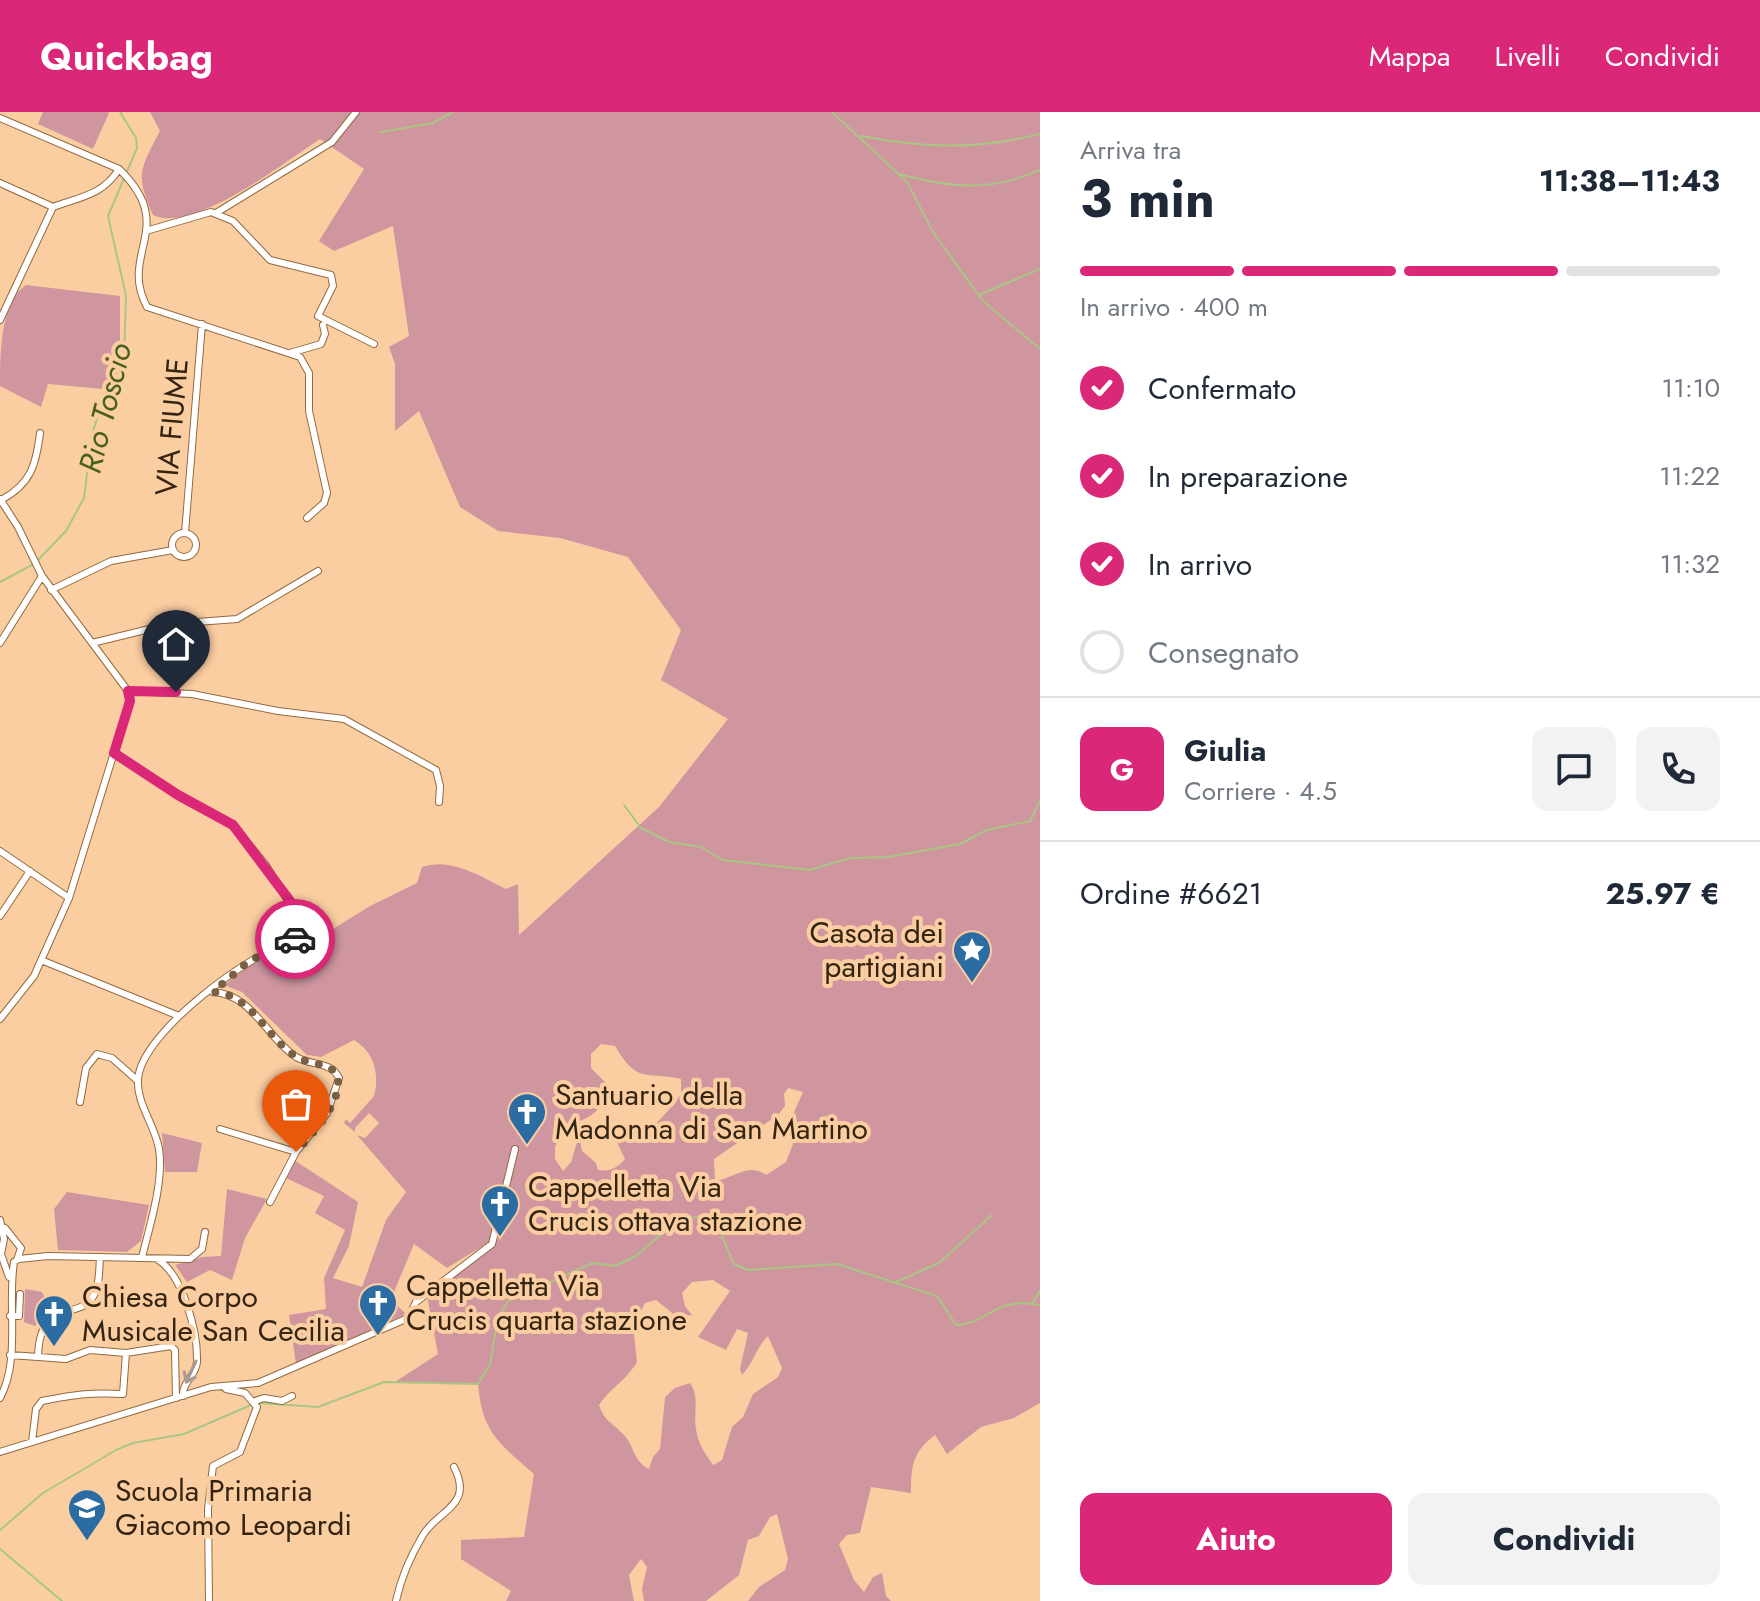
<!DOCTYPE html>
<html lang="it">
<head>
<meta charset="utf-8">
<style>
  :root { --surface:#fff; --page:#f2f2f3; --text:#1f2937; --muted:#747a83; --line:#e0e1e3; --accent:#db2777 }
  body { margin:0; font-family:Jost,sans-serif; background:var(--page); color:var(--text); height:100vh; display:flex; flex-direction:column; font-size:30px; white-space:nowrap }
  * { box-sizing:border-box; margin:0 }
  p { font-size:26px; color:var(--muted) }
  .icon { flex:none; width:44px; height:44px; fill:none; stroke:currentColor; stroke-width:2; stroke-linecap:round; stroke-linejoin:round }
  .map { position:relative; flex:1; overflow:hidden }
  .sheet { display:flex; flex-direction:column; background:var(--surface); width:720px }
  .sheet>* { flex:none }
  .pin { position:absolute; display:grid; place-items:center; width:68px; height:68px; color:#fff; margin:-82px -34px; border-radius:50% 50% 50% 0; rotate:-45deg; box-shadow:0 0 8px #0007 }
  .pin .icon { rotate:45deg }
  .courier { position:absolute; display:grid; place-items:center; width:80px; height:80px; margin:-40px; border:6px solid #db2777; border-radius:50%; background:#fff; color:#222; box-shadow:0 2px 10px #0007 }
  .head em { font-style:normal; font-weight:700 }
  .head div { display:flex; flex-direction:column-reverse }
  .head { display:flex; align-items:center; justify-content:space-between; height:136px; padding:0 40px }
  h1 { font-size:52px; font-weight:700; line-height:60px }
  .bar { display:grid; grid-template-columns:repeat(4,1fr); gap:12px 8px; align-content:center; height:96px; padding:0 40px }
  .bar i { height:10px; border-radius:6px; background:var(--line) }
  .bar .active { background:var(--accent) }
  .bar p { grid-column:span 4 }
  .line { display:flex; align-items:center; gap:20px; padding:0 40px; border-top:2px solid var(--line) }
  .line div { flex:1 }
  .round { display:grid; place-items:center; flex:none; width:84px; height:84px; border-radius:16px; background:var(--page) }
  ol { padding:0 40px; list-style:none }
  li { display:flex; align-items:center; gap:24px; height:88px }
  li p { margin-inline-start:auto }
  li .icon { padding:8px; border-radius:50%; background:var(--accent); color:#fff; stroke-width:4 }
  li:last-child { color:var(--muted) }
  li i { width:44px; height:44px; border:4px solid var(--line); border-radius:50% }
  .cta { display:flex; gap:16px; margin-top:auto; padding:16px 40px }
  .cta a { flex:1; height:92px; border-radius:16px; background:var(--accent); color:#fff; font-size:32px; font-weight:700; line-height:92px; text-align:center }
  .cta a+a { background:var(--page); color:var(--text) }
  header { display:flex; align-items:center; gap:48px; box-sizing:border-box; height:112px; padding:0 40px; background:var(--accent); color:#fff }
  header strong { font-size:38px }
  nav { display:flex; gap:44px; margin-inline-start:auto; font-size:28px }
  main { display:flex; flex:1; min-height:0 }
  .map>svg:first-child { display:block }
  .green { fill:#cf96a0; fill-rule:evenodd }
  .lines { fill:none; stroke-linecap:round; stroke-linejoin:round }
  .stream { stroke:#aac684; stroke-width:2 }
  .minor-casing { stroke:#926a3f; stroke-width:8 }
  .minor { stroke:#fff; stroke-width:6 }
  .oneway { stroke:#a49c94 }
  .done { stroke:#7a6044; stroke-width:8; stroke-dasharray:0 14.4 }
  .route { stroke:#db2777; stroke-width:10 }
  .labels { text-anchor:middle; stroke-width:8; stroke-linejoin:round; paint-order:stroke }
  .street-label { font-size:30px; fill:#342412; stroke:#fbcea1 }
  .poi-label { font-size:30px; fill:#342412; stroke:#fbcea1; text-anchor:start }
  .water-label { font-size:32px; font-style:italic; fill:#49611d; stroke:#fbcea1 }
</style>
</head>
<body>
<header>
<strong>Quickbag</strong>
<nav><a>Mappa</a><a>Livelli</a><a>Condividi</a></nav>
</header>
<main>
<div class="map">
<svg width="1040" height="1489" viewBox="0 0 1040 1489">
  <rect width="100%" height="100%" fill="#fbcea1"/>
  <path class="green" d="M 43,0 L 107,0 L 109,1 L 93,37 L 38,12 Z
    M 150,0 L 1040,0 L 1040,1291 L 1014,1306 L 981,1315 L 947,1342 L 935,1323 C 913,1340 911,1353 911,1381 L 871,1375 L 860,1421 L 847,1423 L 839,1432 L 854,1468 L 864,1480 L 873,1465 L 882,1461 L 886,1484 L 891,1489 L 748,1489 L 759,1475 L 785,1458 L 788,1447 L 777,1402 L 770,1405 L 759,1424 L 748,1428 L 739,1463 L 706,1489 L 644,1489 L 642,1477 L 647,1455 L 641,1447 L 629,1463 L 634,1489 L 506,1489 L 511,1479 L 461,1447 L 461,1428 L 524,1425 L 534,1362 C 500,1332 482,1321 478,1272 L 395,1270 L 438,1242 L 427,1184 L 495,1131 L 502,1121 L 503,1100 L 489,1130 L 447,1156 L 414,1132 L 391,1187 L 406,1202 L 296,1252 L 289,1203 L 326,1197 L 324,1166 L 345,1118 L 315,1101 L 324,1084 L 286,1066 L 294,1048 L 358,1090 L 349,1134 L 333,1166 L 362,1175 L 386,1108 L 406,1080 L 357,1023 L 365,1026 L 379,1011 L 369,1001 L 355,1016 L 355,1020 L 344,1011 L 346,1007 L 350,1011 L 374,984 C 380,962 374,940 354,928 L 321,945 L 307,943 L 242,880 L 224,873 L 266,842 L 325,822 L 370,794 L 417,771 L 422,755 C 451,745 480,764 506,777 L 518,772 L 519,823 L 659,695 L 728,607 L 661,568 L 681,518 L 628,445 L 560,426 L 498,419 L 460,395 L 419,299 L 395,319 L 395,252 L 389,235 L 409,224 L 393,114 L 334,139 L 319,129 L 364,57 L 320,27 C 285,50 193,122 153,103 C 135,63 140,57 160,19 ZM 601,932 L 615,934 C 638,973 646,959 681,967 L 681,981 L 676,990 L 653,1015 L 639,1015 L 615,1026 L 625,1047 C 617,1056 610,1060 598,1058 L 596,1051 L 582,1039 L 579,1024 L 571,1050 L 563,1059 L 555,1047 L 555,1035 L 565,1013 C 590,1008 605,998 607,972 L 591,956 L 591,942 ZM 788,976 L 803,980 L 794,1000 L 796,1017 L 789,1016 L 787,1023 L 793,1032 L 786,1050 L 766,1063 C 748,1050 735,1066 715,1069 L 714,1047 L 778,1003 L 785,994 L 784,982 ZM 713,1168 L 730,1179 L 698,1225 L 726,1238 L 737,1217 L 748,1221 L 740,1257 L 742,1263 C 754,1250 756,1236 768,1224 L 782,1256 L 778,1265 L 753,1282 L 743,1305 L 732,1315 L 722,1348 L 713,1353 C 705,1341 698,1332 696,1317 C 693,1300 700,1285 690,1271 L 675,1276 L 665,1285 L 660,1337 L 653,1345 L 649,1357 C 632,1348 635,1334 623,1322 C 612,1310 605,1310 599,1293 C 610,1276 626,1269 637,1250 L 633,1213 L 645,1191 L 656,1188 L 677,1205 L 692,1203 L 685,1194 L 682,1181 L 692,1170 Z
    M 26,173 L 120,184 L 120,240 L 103,277 L 48,272 L 41,295 L 0,274 C 0,244 0,189 26,173 Z
    M 162,1021 L 202,1031 L 197,1060 L 165,1060 Z
    M 227,1077 L 267,1087 L 245,1126 L 232,1168 L 210,1158 L 187,1170 L 175,1153 L 202,1145 L 221,1144 Z
    M 67,1080 L 149,1093 L 141,1129 L 127,1140 L 58,1138 L 54,1097 Z
    M 25,1177 L 42,1180 L 51,1198 L 35,1214 L 24,1210 Z"/>
  <g class="lines">
    <path class="stream" d="M 832,0 L 907,70 L 933,120 L 983,189 L 1040,237
      M 381,20 L 433,11 L 453,0
      M 861,24 C 926,36 976,38 1040,22
      M 899,62 C 950,76 990,80 1040,58
      M 979,183 L 1040,157
      M 37,449 L 66,419 L 84,386 L 92,322 L 106,280 L 124,247 L 126,184 L 108,104 L 137,36 L 136,26 L 120,0
      M 0,470 L 32,453
      M 624,693 L 641,716 L 669,730 L 701,735 L 723,748 L 810,758 L 850,746 L 888,745 L 960,732 L 987,718 L 1030,709 L 1040,689
      M 896,1170 L 939,1151 L 992,1103
      M 1032,1192 L 1040,1179
      M 258,1291 L 318,1295 L 384,1270 L 478,1272 L 490,1252 L 498,1206 L 508,1189 L 593,1151 L 615,1154 L 636,1144 L 679,1107 L 705,1104 L 716,1111 L 734,1152 L 748,1158 L 837,1152 L 937,1184 L 956,1213 C 988,1212 994,1184 1040,1193
      M 0,1418 L 43,1381 L 116,1338 L 133,1331 L 184,1322 L 251,1293
      M 0,1437 L 62,1489"/>
    <defs>
      <path id="minor" d="M 0,6 L 119,57 C 179,115 118,141 147,195 L 300,245 L 309,261 L 309,299 L 327,381 L 324,391 L 307,406
        M 0,71 L 53,95
        M 216,101 L 332,30 L 356,0
        M 146,119 L 211,100 L 233,109 L 270,148 L 331,163 L 333,174 L 318,204 L 374,232
        M 0,208 L 53,95 C 80,85 103,83 119,57
        M 290,241 L 321,232 L 325,222 L 323,213
        M 0,387 L 18,415 L 42,464 L 128,579 L 130,589 L 69,786 L 34,864 L 0,907
        M 1,388 C 31,372 36,353 40,321
        M 185,421 L 202,212
        M172 433a12 12 0 1 1 24 0a12 12 0 1 1-24 0Z
        M 51,478 L 111,449 L 173,438
        M 0,531 L 42,464
        M 92,531 L 170,512 L 237,507 L 318,459
        M 128,579 L 192,582 L 278,599 L 344,607 L 436,658 L 440,674 L 439,690
        M 114,641 L 178,683 L 233,713 L 265,752 L 301,809 L 297,827 C 253,839 142,919 138,967 C 136,991 155,1013 159,1037 C 164,1069 150,1113 142,1145
        M 0,739 L 69,786
        M 0,804 L 30,759
        M 41,848 L 179,904
        M 213,880 C 252,882 267,926 296,945 C 311,954 331,949 339,966 L 327,1001 L 296,1040 L 270,1090
        M 80,990 L 86,956 L 97,942 L 112,946 L 138,969
        M 220,1017 L 296,1040
        M 0,1108 L 4,1127 L 1,1142 L 9,1165
        M 5,1116 L 21,1136 L 17,1148
        M 19,1147 L 48,1144 L 190,1147 L 202,1137 L 205,1120
        M 157,1147 C 183,1162 198,1221 197,1250 C 196,1264 182,1270 183,1284
        M 10,1204 L 19,1204 L 20,1182
        M 10,1243 L 66,1247 L 90,1238 L 126,1241 L 171,1234 L 175,1238 L 176,1286
        M 38,1244 C 40,1184 80,1210 94,1183 C 100,1173 99,1156 100,1145
        M 0,1286 C 21,1247 7,1193 14,1150
        M 255,1289 L 264,1286 L 282,1289 L 292,1284
        M 32,1330 L 36,1297 L 42,1289 C 73,1283 89,1280 123,1282 L 126,1241
        M 0,1340 L 211,1275 L 258,1271 L 408,1206 L 416,1190 L 492,1132 L 515,1037
        M 209,1489 L 208,1397 L 213,1354 L 240,1340 L 257,1295 L 245,1281 L 226,1277
        M 396,1489 C 401,1466 411,1443 423,1423 C 439,1397 474,1394 454,1355"/>
    </defs>
    <use href="#minor" class="minor-casing"/>
    <use href="#minor" class="minor"/>
  </g>
  <defs><path id="oneway-shaft" d="M-6 0H5M1.5-3L5.5 0L1.5 3" fill="none" stroke-width="1.6" stroke-linecap="round" stroke-linejoin="round" transform="scale(2)"/></defs>
  <use class="oneway" href="#oneway-shaft" transform="translate(191 1260) rotate(115)"/>
  <g class="lines">
    <path class="done" d="M 295,827 L 249,849 L 213,880 C 253,882 266,927 297,945 C 310,953 327,950 337,962 C 345,989 312,1021 296,1040"/>
    <path class="route" d="M 176,580 L 128,579 L 130,589 L 114,641 L 178,683 L 233,713 L 290,789 L 301,809 L 301,821 L 295,827"/>
  </g>
  <defs>
    <symbol id="sight-pin" viewBox="-11 -11 22 30"><path d="M0 17L-7.5 6A9.5 9.5 0 1 1 7.5 6Z" fill="#2b6ca2" stroke="#fbcea1"/><path d="M0-6L1.8-2.2L6-1.7L2.9 1.2L3.7 5.4L0 3.3L-3.7 5.4L-2.9 1.2L-6-1.7L-1.8-2.2Z" fill="#fff"/></symbol>
    <symbol id="church-pin" viewBox="-11 -11 22 30"><path d="M0 17L-7.5 6A9.5 9.5 0 1 1 7.5 6Z" fill="#2b6ca2" stroke="#fbcea1"/><path d="M-1.2-6h2.4v3.5h3.3v2.4h-3.3V6h-2.4V-.1h-3.3v-2.4h3.3Z" fill="#fff"/></symbol>
    <symbol id="school-pin" viewBox="-11 -11 22 30"><path d="M0 17L-7.5 6A9.5 9.5 0 1 1 7.5 6Z" fill="#2b6ca2" stroke="#fbcea1"/><path d="M0-5L7-2L0 1L-7-2ZM-4 1L0 2.5L4 1V4Q0 6-4 4Z" fill="#fff"/></symbol>
  </defs>
  <g fill-rule="evenodd">
    <use href="#sight-pin" x="950" y="816" width="44" height="60"/>
    <use href="#church-pin" x="505" y="978" width="44" height="60"/>
    <use href="#church-pin" x="478" y="1070" width="44" height="60"/>
    <use href="#church-pin" x="356" y="1169" width="44" height="60"/>
    <use href="#church-pin" x="32" y="1180" width="44" height="60"/>
    <use href="#school-pin" x="65" y="1374" width="44" height="60"/>
  </g>
  <g class="labels">
    <g class="street-label">
      <text transform="translate(172 315) rotate(-85)" y="10">VIA FIUME</text>
    </g>
    <g class="poi-label">
      <text x="944" y="831" text-anchor="end">Casota dei<tspan x="944" dy="34">partigiani</tspan></text>
      <text x="555" y="993">Santuario della<tspan x="555" dy="34">Madonna di San Martino</tspan></text>
      <text x="528" y="1085">Cappelletta Via<tspan x="528" dy="34">Crucis ottava stazione</tspan></text>
      <text x="406" y="1184">Cappelletta Via<tspan x="406" dy="34">Crucis quarta stazione</tspan></text>
      <text x="82" y="1195">Chiesa Corpo<tspan x="82" dy="34">Musicale San Cecilia</tspan></text>
      <text x="115" y="1389">Scuola Primaria<tspan x="115" dy="34">Giacomo Leopardi</tspan></text>
    </g>
    <g class="water-label">
      <text transform="translate(105 296) rotate(-76)" y="11">Rio Toscio</text>
    </g>
  </g>
</svg>
<div class="pin" style="left:296px;top:1040px;background:#ea580c"><svg class="icon" aria-label="bag" viewBox="0 0 24 24"><path d="M5 8h14l-1 12H6zM9 8a3 3 0 0 1 6 0"/></svg></div>
<div class="pin" style="left:176px;top:580px;background:#1f2937"><svg class="icon" aria-label="home" viewBox="0 0 24 24"><path d="M3 11l9-7 9 7M6 9v11h12V9"/></svg></div>
<div class="courier" style="left:295px;top:827px"><svg class="icon" aria-label="car" viewBox="0 0 24 24"><path d="M5 17H2v-5l4-1 3-4h7l3 4 3 1v5h-3M9 17h6M6 11h13"/><circle cx="7" cy="17" r="2"/><circle cx="17" cy="17" r="2"/></svg></div>
</div>
<section class="sheet">
<div class="head"><div><h1>3 min</h1><p>Arriva tra</p></div><em>11:38–11:43</em></div>
<div class="bar"><i class="active"></i><i class="active"></i><i class="active"></i><i></i><p>In arrivo · 400 m</p></div>
<ol>
<li><svg class="icon" aria-label="check" viewBox="0 0 24 24"><path d="M5 12l5 5 9-10"/></svg>Confermato<p>11:10</p></li>
<li><svg class="icon" aria-label="check" viewBox="0 0 24 24"><path d="M5 12l5 5 9-10"/></svg>In preparazione<p>11:22</p></li>
<li><svg class="icon" aria-label="check" viewBox="0 0 24 24"><path d="M5 12l5 5 9-10"/></svg>In arrivo<p>11:32</p></li>
<li><i></i>Consegnato</li>
</ol>
<div class="line" style="height:144px"><b class="round" style="background:var(--accent);color:#fff">G</b><div><b>Giulia</b><p>Corriere · 4.5</p></div><a class="round"><svg class="icon" aria-label="chat" viewBox="0 0 24 24"><path d="M4 5h16v11H9l-5 4z"/></svg></a><a class="round"><svg class="icon" aria-label="phone" viewBox="0 0 24 24"><path d="M5 4h4l2 5-3 2q2 4 5 5l2-3 5 2v4C11 20 4 13 5 4z"/></svg></a></div>
<div class="line" style="height:104px"><div>Ordine #6621</div><b>25.97 €</b></div>
<div class="cta"><a>Aiuto</a><a>Condividi</a></div>
</section>
</main>
</body>
</html>
